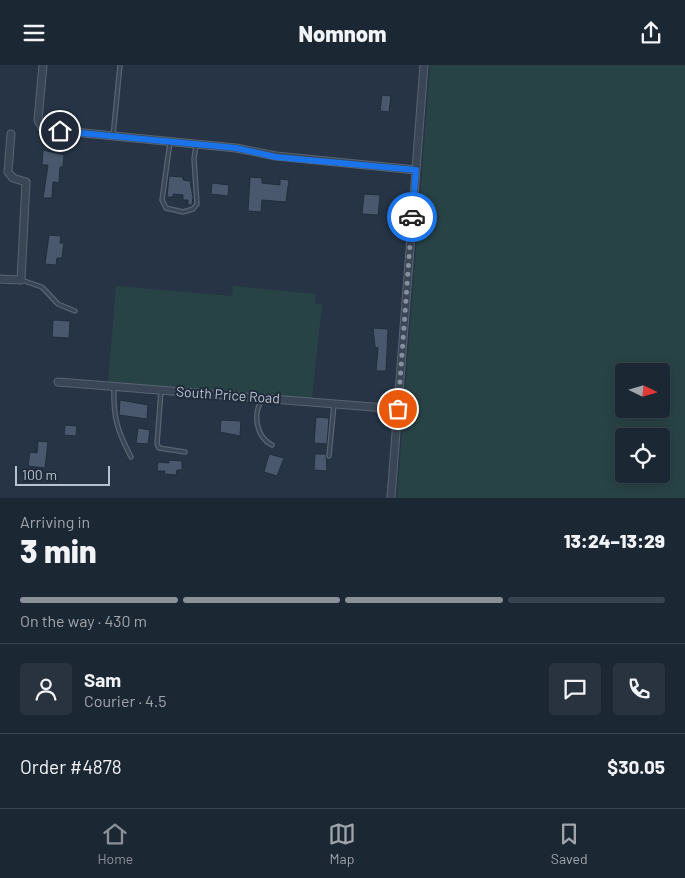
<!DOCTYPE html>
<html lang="en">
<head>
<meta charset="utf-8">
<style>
  :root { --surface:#1c2734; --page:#293340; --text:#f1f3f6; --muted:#a0a5ac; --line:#3a444f; --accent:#8c9099 }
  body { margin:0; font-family:Barlow,sans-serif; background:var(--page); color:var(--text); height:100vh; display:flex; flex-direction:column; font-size:19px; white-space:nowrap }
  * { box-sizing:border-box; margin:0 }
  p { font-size:16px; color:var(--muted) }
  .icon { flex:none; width:28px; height:28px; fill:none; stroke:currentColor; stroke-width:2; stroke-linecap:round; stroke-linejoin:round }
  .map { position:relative; height:433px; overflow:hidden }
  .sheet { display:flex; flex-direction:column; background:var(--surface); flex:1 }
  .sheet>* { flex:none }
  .needle { width:32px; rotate:95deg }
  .tools { position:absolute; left:615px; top:298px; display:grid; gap:10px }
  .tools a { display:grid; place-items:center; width:55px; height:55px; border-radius:5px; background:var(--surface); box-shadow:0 2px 12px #0003,0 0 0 1px var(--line); font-size:25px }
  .scale { position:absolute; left:15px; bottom:12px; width:95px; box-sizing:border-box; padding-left:5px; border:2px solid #b8c1ce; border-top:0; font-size:14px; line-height:18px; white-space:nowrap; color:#b8c1ce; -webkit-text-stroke:4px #1f2b3a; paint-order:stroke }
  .pin { position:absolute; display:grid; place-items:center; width:42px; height:42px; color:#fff; margin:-21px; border:2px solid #fff; border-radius:50%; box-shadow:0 1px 5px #0007 }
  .courier { position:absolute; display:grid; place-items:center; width:50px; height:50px; margin:-25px; border:4px solid #1a73e8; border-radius:50%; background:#fff; color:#222; box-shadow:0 1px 6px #0007 }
  .head em { font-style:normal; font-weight:800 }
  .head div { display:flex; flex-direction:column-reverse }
  .head { display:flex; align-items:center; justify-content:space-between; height:85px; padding:0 20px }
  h1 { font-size:32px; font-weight:800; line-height:38px }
  .bar { display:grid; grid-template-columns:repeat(4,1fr); gap:8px 5px; align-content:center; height:60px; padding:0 20px }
  .bar i { height:6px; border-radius:4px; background:var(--line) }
  .bar .on { background:var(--accent) }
  .bar p { grid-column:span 4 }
  .line { display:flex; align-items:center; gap:12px; padding:0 20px; border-top:1px solid var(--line) }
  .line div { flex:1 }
  .round { display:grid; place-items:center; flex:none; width:52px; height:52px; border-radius:5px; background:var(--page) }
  header { display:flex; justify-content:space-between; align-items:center; height:65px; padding:0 20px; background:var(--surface); font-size:22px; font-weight:800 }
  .tab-bar { display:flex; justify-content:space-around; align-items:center; height:70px; border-top:1px solid var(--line); background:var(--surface); font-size:14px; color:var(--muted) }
  .tab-bar a { display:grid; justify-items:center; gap:2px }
  .tab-bar .on { color:var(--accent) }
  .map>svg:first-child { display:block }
  .green { fill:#284346; fill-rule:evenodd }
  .building { fill:#49586c; stroke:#212d3c }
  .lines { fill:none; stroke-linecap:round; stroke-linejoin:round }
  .lane-casing { stroke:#596472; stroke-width:5.5 }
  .street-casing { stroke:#596472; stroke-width:9 }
  .lane { stroke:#3a4655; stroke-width:3 }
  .street { stroke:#3a4655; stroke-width:7 }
  .done { stroke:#85909e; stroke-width:5; stroke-dasharray:0 9 }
  .route { stroke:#1a73e8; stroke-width:6 }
  .labels { text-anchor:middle; stroke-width:4; stroke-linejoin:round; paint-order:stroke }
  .street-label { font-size:14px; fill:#b8c1ce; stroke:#1f2b3a }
</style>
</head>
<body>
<header><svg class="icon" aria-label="menu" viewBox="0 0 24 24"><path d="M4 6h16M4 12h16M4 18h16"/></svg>Nomnom<svg class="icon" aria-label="share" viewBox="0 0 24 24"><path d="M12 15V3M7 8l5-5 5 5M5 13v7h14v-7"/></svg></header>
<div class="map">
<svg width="685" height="433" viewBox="0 0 685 433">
  <rect width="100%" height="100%" fill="#263445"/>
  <path class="green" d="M 430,0 L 685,0 L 685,433 L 397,433 ZM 624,306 L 661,306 L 661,344 L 624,344 ZM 624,371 L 661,371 L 661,409 L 624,409 Z
    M 116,221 L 232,231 L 233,221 L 316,229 L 315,239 L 322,239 L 312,334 L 108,318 Z"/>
  <path class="building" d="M 382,30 L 391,31 L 389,47 L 380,46 Z
    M 43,85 L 64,90 L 63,102 L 60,102 L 59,118 L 53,117 L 52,133 L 43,133 L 48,100 L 42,100 Z
    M 169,111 L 183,112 L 183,115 L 190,116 L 193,132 L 192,140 L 188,140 L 188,135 L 183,135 L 183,130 L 173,129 L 173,132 L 167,132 Z
    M 250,112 L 262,113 L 262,118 L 280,120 L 280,114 L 289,115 L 286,137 L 262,135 L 261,147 L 248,146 Z
    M 212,118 L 229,120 L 228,131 L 211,129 Z
    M 364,129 L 380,130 L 378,150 L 362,149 Z
    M 49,170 L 61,171 L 60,178 L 64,178 L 62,193 L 57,193 L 56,200 L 45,199 Z
    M 53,255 L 70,256 L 69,273 L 52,272 Z
    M 373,263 L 388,264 L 386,306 L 376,306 L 378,283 L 375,282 Z
    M 120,335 L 148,340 L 147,354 L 119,350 Z
    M 316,352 L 329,353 L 327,379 L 314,378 Z
    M 221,355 L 241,356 L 240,371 L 220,367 Z
    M 65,360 L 77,361 L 76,371 L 64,370 Z
    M 138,363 L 150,365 L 148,379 L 136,378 Z
    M 38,376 L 48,377 L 45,403 L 28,401 L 30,387 L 37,388 Z
    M 269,389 L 284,393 L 277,411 L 264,407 Z
    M 315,389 L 326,389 L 327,406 L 314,405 Z
    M 169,395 L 182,396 L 182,405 L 177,405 L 176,410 L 164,409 L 165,406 L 157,406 L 158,397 L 169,398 Z"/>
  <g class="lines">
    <defs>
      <path id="lane" d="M 113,71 L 120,0
        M 170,77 L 162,135 L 166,143 L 183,147 L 193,144 L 197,139 L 194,94 L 196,80
        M 21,215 L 42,222 L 58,239 L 75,246
        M 114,322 C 113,352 117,365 131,392
        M 161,326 L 157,379 L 159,383 L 185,387
        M 263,334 C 252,348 256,372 272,380
        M 329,391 L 334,339"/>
      <path id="street" d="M 43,0 L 38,55 L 43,64 L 236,83 L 276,91 L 416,105
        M 0,214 L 21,215 L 26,117 L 13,113 L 8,107 L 11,69
        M 58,317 L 398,344
        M 391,433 L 424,0"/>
    </defs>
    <use href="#lane" class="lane-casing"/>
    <use href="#street" class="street-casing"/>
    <use href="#lane" class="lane"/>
    <use href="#street" class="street"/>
  </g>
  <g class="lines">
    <path class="done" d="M 398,344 L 412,152"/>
    <path class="route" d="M 60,66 L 236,83 L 276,92 L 416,105 L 412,152"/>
  </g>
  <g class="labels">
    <g class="street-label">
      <text transform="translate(228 330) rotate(4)" y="5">South Price Road</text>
    </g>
  </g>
</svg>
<div class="tools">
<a><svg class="needle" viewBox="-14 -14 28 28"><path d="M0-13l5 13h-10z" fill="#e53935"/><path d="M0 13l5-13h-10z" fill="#a0a5ac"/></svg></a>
<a><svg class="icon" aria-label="locate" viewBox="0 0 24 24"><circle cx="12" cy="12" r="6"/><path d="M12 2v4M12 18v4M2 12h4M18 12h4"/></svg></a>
</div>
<div class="scale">100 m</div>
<div class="pin" style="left:398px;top:344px;background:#ea580c"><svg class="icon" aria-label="bag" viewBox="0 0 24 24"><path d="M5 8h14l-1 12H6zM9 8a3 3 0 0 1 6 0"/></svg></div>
<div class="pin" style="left:60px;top:66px;background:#1f2937"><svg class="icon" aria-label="home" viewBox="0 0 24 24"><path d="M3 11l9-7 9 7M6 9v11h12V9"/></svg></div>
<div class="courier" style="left:412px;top:152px"><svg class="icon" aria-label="car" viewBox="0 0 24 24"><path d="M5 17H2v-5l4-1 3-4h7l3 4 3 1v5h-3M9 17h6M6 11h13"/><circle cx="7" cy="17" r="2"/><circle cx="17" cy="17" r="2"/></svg></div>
</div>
<section class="sheet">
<div class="head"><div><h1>3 min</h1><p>Arriving in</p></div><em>13:24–13:29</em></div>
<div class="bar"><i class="on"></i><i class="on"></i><i class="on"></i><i></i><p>On the way · 430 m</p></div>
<div class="line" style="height:90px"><a class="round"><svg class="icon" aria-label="person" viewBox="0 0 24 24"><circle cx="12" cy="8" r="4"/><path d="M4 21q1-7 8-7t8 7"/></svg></a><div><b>Sam</b><p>Courier · 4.5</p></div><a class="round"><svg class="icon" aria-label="chat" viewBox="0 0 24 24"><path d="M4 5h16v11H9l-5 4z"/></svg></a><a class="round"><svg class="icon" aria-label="phone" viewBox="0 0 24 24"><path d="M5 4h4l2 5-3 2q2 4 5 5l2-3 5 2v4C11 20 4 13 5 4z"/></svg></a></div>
<div class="line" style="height:65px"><div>Order #4878</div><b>$30.05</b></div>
</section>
<nav class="tab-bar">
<a class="on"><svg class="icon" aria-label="home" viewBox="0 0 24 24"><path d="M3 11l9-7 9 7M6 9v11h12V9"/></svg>Home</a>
<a><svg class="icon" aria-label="map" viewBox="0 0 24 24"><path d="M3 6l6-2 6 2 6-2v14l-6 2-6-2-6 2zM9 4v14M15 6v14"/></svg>Map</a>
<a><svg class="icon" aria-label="saved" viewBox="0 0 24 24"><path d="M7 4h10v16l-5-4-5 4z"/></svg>Saved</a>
</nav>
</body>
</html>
